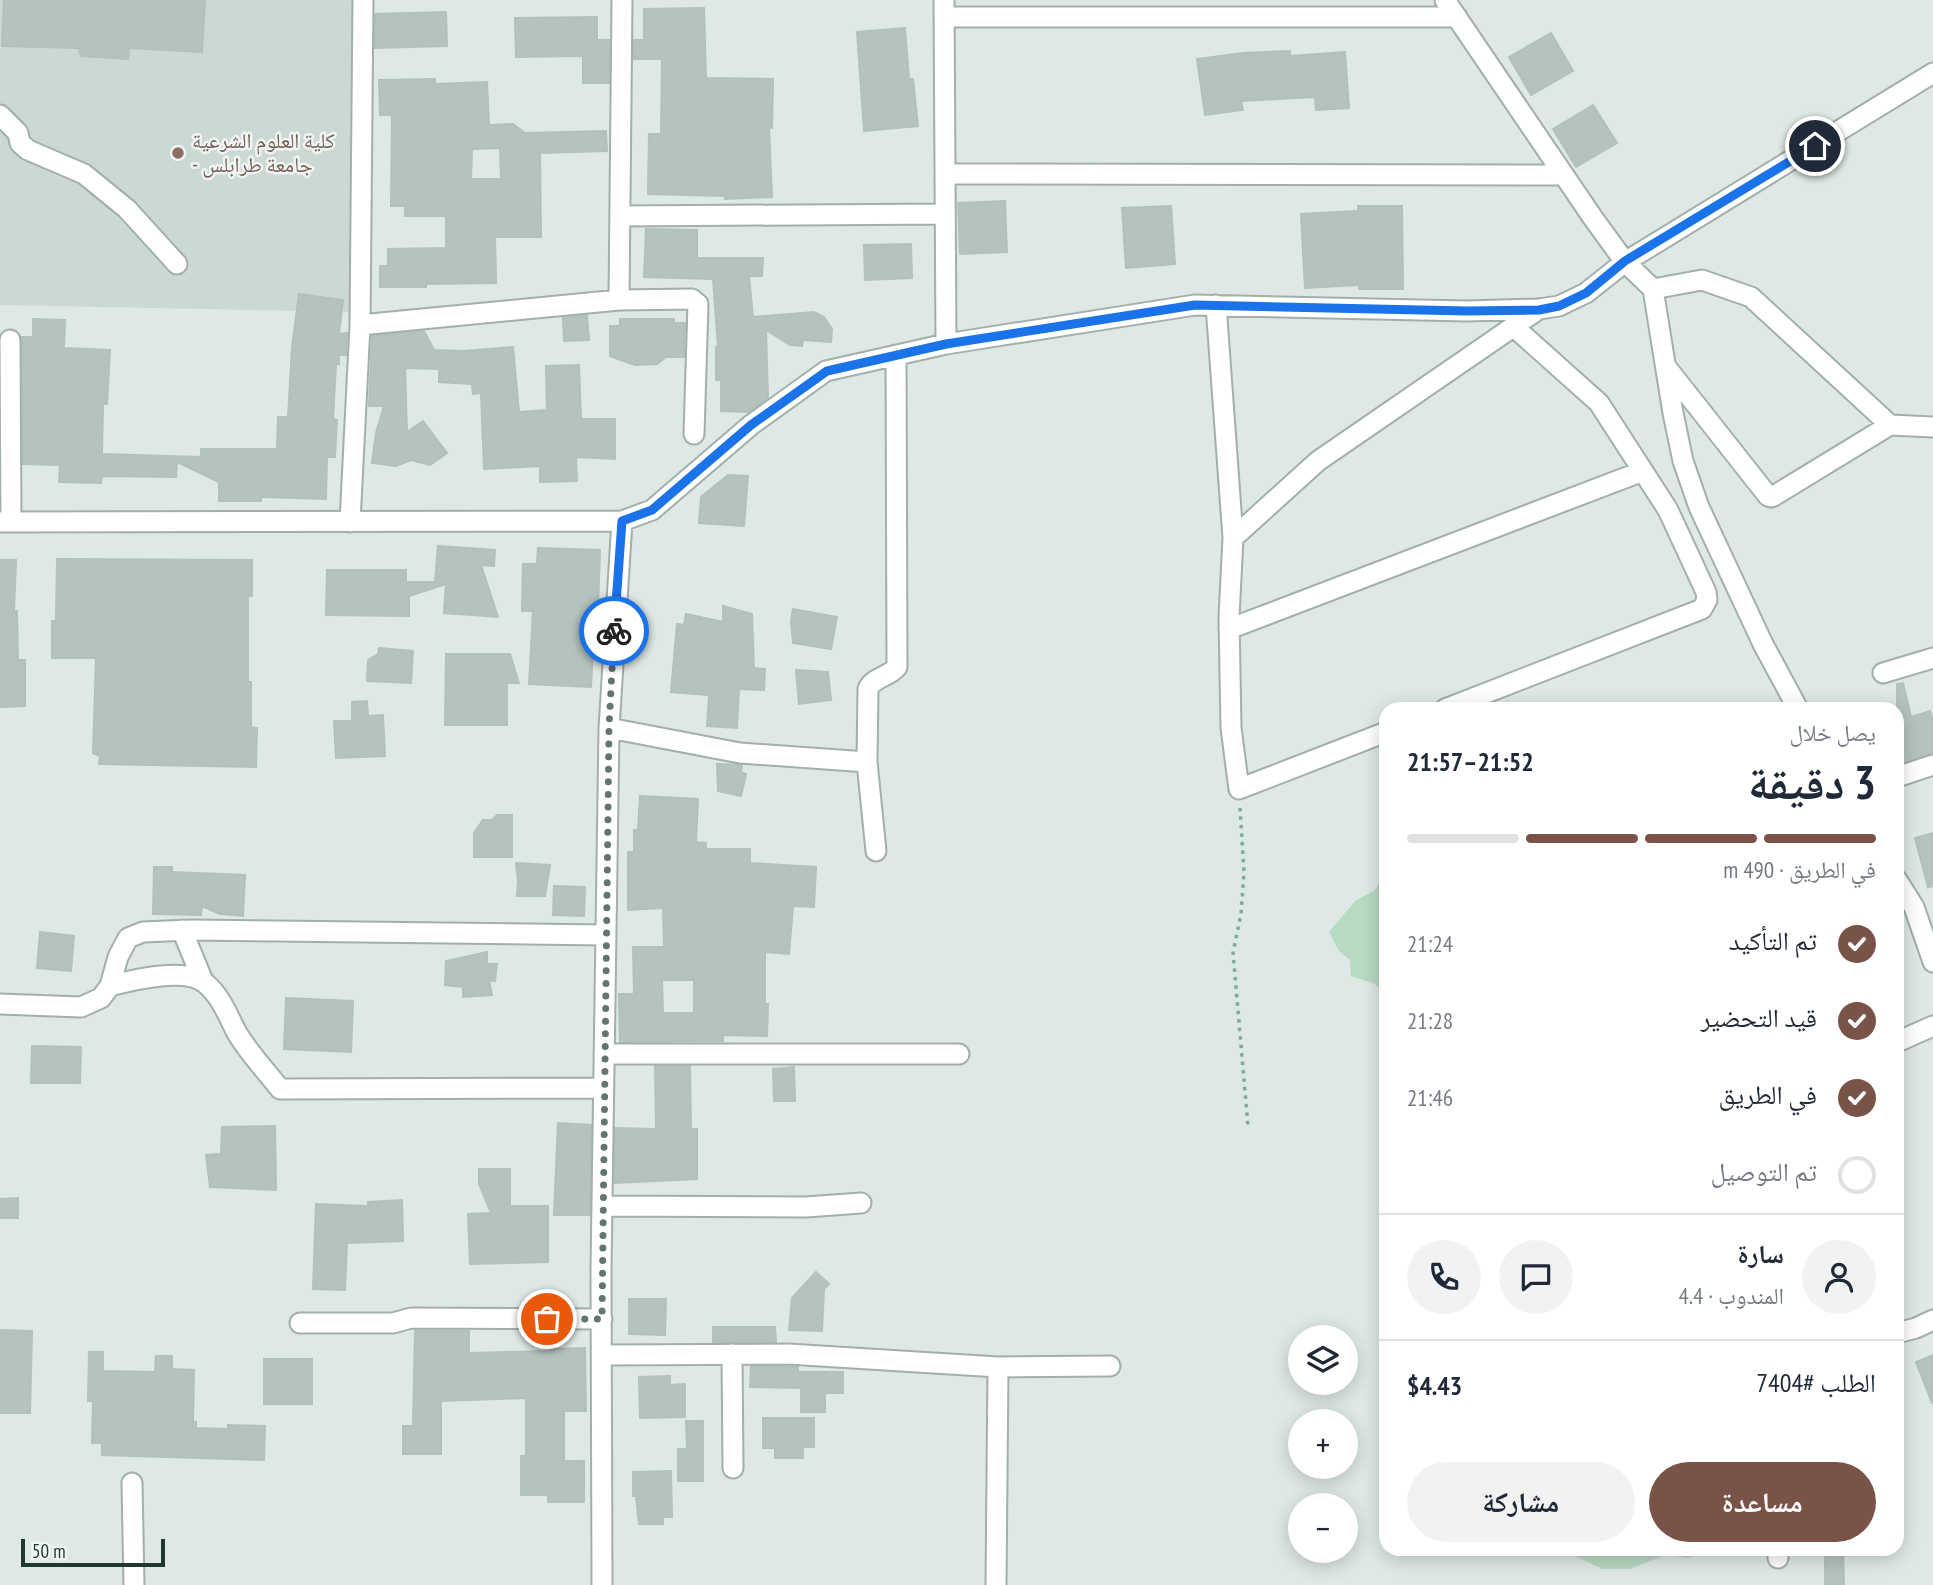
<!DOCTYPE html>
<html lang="ar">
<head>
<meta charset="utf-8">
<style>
  :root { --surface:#fff; --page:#f2f2f3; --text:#1f2937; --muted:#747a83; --line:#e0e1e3; --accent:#795248 }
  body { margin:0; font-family:"PT Sans Narrow","Noto Naskh Arabic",sans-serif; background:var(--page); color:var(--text); direction:rtl; height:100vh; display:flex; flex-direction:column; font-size:26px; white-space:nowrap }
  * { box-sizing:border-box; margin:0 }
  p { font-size:23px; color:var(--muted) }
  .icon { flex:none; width:38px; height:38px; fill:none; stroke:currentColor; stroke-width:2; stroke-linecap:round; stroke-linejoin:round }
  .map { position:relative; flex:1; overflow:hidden; direction:ltr }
  .side { position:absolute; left:1379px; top:702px; width:525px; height:854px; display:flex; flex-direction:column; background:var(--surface); border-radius:21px; box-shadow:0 4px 18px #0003; direction:rtl }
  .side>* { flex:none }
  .fabs { position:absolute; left:1288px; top:1325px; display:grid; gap:14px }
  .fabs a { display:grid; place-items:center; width:70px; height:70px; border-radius:50%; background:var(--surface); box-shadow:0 4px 18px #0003; font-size:35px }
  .scale { position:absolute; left:21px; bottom:18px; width:144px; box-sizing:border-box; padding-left:7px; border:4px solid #213732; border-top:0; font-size:19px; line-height:24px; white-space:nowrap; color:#213732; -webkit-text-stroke:5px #eef5f2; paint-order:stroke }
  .pin { position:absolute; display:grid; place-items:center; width:60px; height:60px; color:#fff; margin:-30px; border:4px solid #fff; border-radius:50%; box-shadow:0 2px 7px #0007 }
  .courier { position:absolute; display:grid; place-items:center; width:70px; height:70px; margin:-35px; border:5px solid #1a73e8; border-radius:50%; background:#fff; color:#222; box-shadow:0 2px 9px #0007 }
  .headline em { font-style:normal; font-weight:700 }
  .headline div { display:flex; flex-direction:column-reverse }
  .headline { display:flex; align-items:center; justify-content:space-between; height:119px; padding:0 28px }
  h1 { font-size:46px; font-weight:700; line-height:52px }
  .bar { display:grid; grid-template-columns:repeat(4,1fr); gap:10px 7px; align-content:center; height:84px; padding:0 28px }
  .bar i { height:9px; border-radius:5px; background:var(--line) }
  .bar .current { background:var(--accent) }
  .bar p { grid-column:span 4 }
  .line { display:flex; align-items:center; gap:18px; padding:0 28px; border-top:2px solid var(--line) }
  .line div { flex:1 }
  .round { display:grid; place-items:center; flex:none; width:74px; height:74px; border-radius:37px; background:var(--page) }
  ol { padding:0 28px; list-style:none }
  li { display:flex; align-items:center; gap:21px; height:77px }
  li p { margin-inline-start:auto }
  li .icon { padding:7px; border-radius:50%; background:var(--accent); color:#fff; stroke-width:4 }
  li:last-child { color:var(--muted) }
  li i { width:38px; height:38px; border:4px solid var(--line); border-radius:50% }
  .action { display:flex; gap:14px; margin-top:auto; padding:14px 28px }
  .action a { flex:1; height:80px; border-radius:42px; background:var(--accent); color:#fff; font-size:28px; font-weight:700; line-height:80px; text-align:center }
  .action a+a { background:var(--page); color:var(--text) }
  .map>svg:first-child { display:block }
  .built { fill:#ccd8d3 }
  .green { fill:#b8d9c2 }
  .building { fill:#b4c3bd; stroke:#b1c1bb; stroke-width:2; fill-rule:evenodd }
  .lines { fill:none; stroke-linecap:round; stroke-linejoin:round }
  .minor-casing { stroke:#a2afab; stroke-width:23 }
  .path { stroke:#80aa9e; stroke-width:3.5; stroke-dasharray:3.5 5; stroke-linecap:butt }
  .minor { stroke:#fff; stroke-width:19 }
  .done { stroke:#637570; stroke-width:7; stroke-dasharray:0 12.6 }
  .route { stroke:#1a73e8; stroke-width:9 }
  .education-dot { fill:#8d6e63; stroke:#eef5f2; stroke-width:2.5 }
  .labels { text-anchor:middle; stroke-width:5; stroke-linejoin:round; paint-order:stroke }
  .education-label { font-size:21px; fill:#785e54; stroke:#eef5f2; text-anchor:start }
</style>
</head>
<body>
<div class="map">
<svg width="1933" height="1585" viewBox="0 0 1933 1585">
  <rect width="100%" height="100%" fill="#dee8e4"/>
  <path class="built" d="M 0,0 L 357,0 L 354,312 L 0,305 Z"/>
  <path class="green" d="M 1386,871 L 1386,997 L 1375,984 L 1351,976 L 1350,960 L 1339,951 L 1329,932 L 1355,901 L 1375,890 Z
    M 1561,1549 L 1714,1549 L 1688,1558 L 1666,1555 L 1630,1569 L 1602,1569 Z"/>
  <path class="building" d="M 4,0 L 205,0 L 202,52 L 129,48 L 128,59 L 81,56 L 79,48 L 2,46 Z
    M 704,8 L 706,78 L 773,79 L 772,128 L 769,128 L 772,197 L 725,199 L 725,196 L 648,194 L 649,134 L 661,134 L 662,59 L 634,59 L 634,40 L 644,40 L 644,9 Z
    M 446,12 L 447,46 L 375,48 L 375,14 Z
    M 597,17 L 597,40 L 609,40 L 609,83 L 583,83 L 583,56 L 516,57 L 515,18 Z
    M 905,28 L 909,79 L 913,79 L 918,126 L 864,131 L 857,32 Z
    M 1551,33 L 1573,71 L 1531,95 L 1509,57 Z
    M 1290,51 L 1290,56 L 1345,52 L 1349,108 L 1316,110 L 1315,97 L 1241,101 L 1243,110 L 1205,115 L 1197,59 L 1243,53 Z
    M 435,79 L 435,84 L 487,82 L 489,125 L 513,124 L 525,133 L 606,131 L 607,151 L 540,153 L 541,237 L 495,237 L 496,283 L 426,284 L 426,287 L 380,287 L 380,266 L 388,266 L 388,249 L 446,248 L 446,216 L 405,216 L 405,206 L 391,206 L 392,115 L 380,115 L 379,80 ZM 500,148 L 501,179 L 471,179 L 472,149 Z
    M 1593,105 L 1617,143 L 1576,167 L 1553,129 Z
    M 1005,201 L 1007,252 L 960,254 L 958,203 Z
    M 1171,206 L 1175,264 L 1126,268 L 1122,208 Z
    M 1358,206 L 1402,206 L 1403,289 L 1359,289 L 1359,285 L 1305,288 L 1301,214 L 1358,211 Z
    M 646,229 L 697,230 L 697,258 L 763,258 L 762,276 L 749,276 L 753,317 L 814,312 L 824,317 L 832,329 L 831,342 L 803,340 L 802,346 L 790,345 L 766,330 L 768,398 L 748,412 L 721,411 L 721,380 L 716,380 L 716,347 L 718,347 L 713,279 L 644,277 Z
    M 911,244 L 912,278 L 865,280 L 864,245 Z
    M 299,294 L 343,300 L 339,334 L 347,333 L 346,355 L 339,355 L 339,364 L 336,364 L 333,419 L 337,420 L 335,457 L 327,457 L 326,499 L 261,497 L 261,501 L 219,501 L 219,482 L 177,462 L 176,477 L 102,476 L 101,483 L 59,482 L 60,465 L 23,464 L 22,337 L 33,337 L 33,319 L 65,320 L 64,348 L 110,350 L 107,404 L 103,404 L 102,454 L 201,457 L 201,449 L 277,449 L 278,417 L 288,417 L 292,347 Z
    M 587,315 L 589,340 L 564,341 L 563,318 Z
    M 620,319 L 674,319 L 674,323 L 685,323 L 684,357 L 666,357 L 657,364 L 635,365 L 610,356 L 610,326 L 620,326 Z
    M 424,331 L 434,350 L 464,351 L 513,347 L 519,412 L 547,410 L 546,366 L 579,365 L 581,419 L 615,419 L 615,459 L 576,457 L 577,481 L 540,482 L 540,466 L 484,469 L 481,393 L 473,394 L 472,384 L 439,382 L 439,369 L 405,368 L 407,432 L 423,421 L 447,453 L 430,465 L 411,460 L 396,466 L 372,463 L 376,433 L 384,406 L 369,406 L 372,336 Z
    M 728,475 L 748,476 L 744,526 L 699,523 L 701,497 Z
    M 438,546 L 495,550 L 494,566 L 481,565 L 498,617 L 444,613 L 446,584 L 409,596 L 409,616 L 326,615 L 327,570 L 406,570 L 406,582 L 435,582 Z
    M 538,548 L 600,550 L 598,612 L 595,612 L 591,687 L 529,684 L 533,611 L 522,611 L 523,564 L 537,564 Z
    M 57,559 L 252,560 L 252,596 L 248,596 L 248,682 L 251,682 L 251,727 L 257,728 L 256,767 L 99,764 L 100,756 L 93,753 L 96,658 L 52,658 L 52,621 L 56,621 Z
    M 0,560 L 16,560 L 14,611 L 17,611 L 18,660 L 25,660 L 25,706 L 0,707 Z
    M 723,606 L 752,614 L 754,668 L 765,669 L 764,690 L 739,689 L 737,728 L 707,726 L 709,695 L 671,692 L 677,624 L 684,625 L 686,614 L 723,622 Z
    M 793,609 L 837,617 L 831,649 L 793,643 L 791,621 Z
    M 379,648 L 413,651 L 411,683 L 367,681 L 368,660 L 378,654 Z
    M 446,654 L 510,654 L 519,683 L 507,683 L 507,725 L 445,725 Z
    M 796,670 L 828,672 L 831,700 L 799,704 Z
    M 1903,683 L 1911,717 L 1930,711 L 1933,720 L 1933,753 L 1903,762 L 1897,739 L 1897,684 Z
    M 367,701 L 368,716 L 383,715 L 385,756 L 336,758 L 334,721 L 352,721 L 352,702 Z
    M 717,764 L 742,765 L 741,772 L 746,774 L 741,796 L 718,791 Z
    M 640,796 L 698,799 L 696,842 L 706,843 L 706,849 L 750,849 L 750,863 L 816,867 L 814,907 L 793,906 L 789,954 L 765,952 L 765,1004 L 768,1004 L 767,1036 L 723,1035 L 723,1041 L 620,1042 L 619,994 L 634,994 L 633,947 L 664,947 L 663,908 L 628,910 L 628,852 L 634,852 L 634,830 L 638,830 ZM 662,980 L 694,980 L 694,1013 L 663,1013 Z
    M 497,815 L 512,815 L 512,857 L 474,857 L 474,833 L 483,820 L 492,820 Z
    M 1933,833 L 1933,886 L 1928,887 L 1915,838 Z
    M 516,863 L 550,865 L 545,896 L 517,896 L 518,881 Z
    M 154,867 L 172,867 L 172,872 L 245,875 L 243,916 L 220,914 L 202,906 L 201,915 L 153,914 Z
    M 554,886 L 585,887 L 584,916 L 553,915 Z
    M 40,932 L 74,936 L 71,971 L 37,968 Z
    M 487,952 L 487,964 L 497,964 L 495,981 L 489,980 L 492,995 L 463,997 L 463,987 L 445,985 L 446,961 Z
    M 286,998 L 353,1001 L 351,1052 L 284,1049 Z
    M 32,1046 L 81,1047 L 80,1083 L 31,1083 Z
    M 655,1066 L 690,1066 L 691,1129 L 697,1129 L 697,1179 L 615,1183 L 615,1128 L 656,1129 Z
    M 794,1067 L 795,1101 L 774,1101 L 773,1069 Z
    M 558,1123 L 591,1125 L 590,1215 L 554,1215 Z
    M 275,1126 L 276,1190 L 210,1187 L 206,1155 L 221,1154 L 222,1127 Z
    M 479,1169 L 510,1169 L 510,1206 L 548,1206 L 548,1262 L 470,1264 L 468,1214 L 491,1213 L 479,1184 Z
    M 18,1198 L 18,1218 L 0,1218 L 0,1199 Z
    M 402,1200 L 403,1241 L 347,1243 L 345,1290 L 313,1289 L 316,1204 L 368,1206 L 368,1202 Z
    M 816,1272 L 829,1284 L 824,1289 L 822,1331 L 789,1330 L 792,1298 Z
    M 629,1299 L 666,1299 L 665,1335 L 629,1334 Z
    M 713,1327 L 775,1327 L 776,1342 L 713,1342 Z
    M 0,1330 L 32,1331 L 30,1413 L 0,1413 Z
    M 415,1331 L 469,1331 L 469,1353 L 551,1351 L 551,1349 L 585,1348 L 586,1411 L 564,1411 L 564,1461 L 584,1461 L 584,1502 L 548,1502 L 548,1495 L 521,1495 L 521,1456 L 526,1456 L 526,1398 L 441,1401 L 441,1454 L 403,1454 L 403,1426 L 413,1426 Z
    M 89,1352 L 103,1352 L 103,1371 L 155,1372 L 156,1356 L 172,1356 L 172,1369 L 194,1370 L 193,1422 L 196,1422 L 196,1428 L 228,1429 L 228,1425 L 265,1426 L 264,1460 L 102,1455 L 102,1443 L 92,1443 L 93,1401 L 88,1401 Z
    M 1933,1355 L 1933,1403 L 1932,1403 L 1916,1362 Z
    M 264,1359 L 312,1359 L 312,1404 L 264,1404 Z
    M 751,1366 L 798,1367 L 798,1372 L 843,1372 L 843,1393 L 825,1393 L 825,1412 L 801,1412 L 801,1388 L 750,1387 Z
    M 670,1376 L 670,1385 L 685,1384 L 685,1417 L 640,1418 L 639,1377 Z
    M 763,1418 L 814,1418 L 814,1447 L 803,1447 L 803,1458 L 775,1458 L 775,1448 L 763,1448 Z
    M 686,1421 L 703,1421 L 703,1481 L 678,1481 L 678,1449 L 687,1449 Z
    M 671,1471 L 672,1517 L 663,1517 L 663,1524 L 639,1524 L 636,1496 L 633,1496 L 633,1472 Z
    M 1825,1549 L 1843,1549 L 1844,1585 L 1825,1585 Z"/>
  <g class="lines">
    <defs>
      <path id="minor" d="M 944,0 L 946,344
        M 1445,0 L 1593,218 L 1625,262 L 1653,289 L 1673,413 L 1683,461 L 1699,507 L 1763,644 L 1798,709
        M 944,17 L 1457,17
        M 0,115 L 18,133 L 20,143 L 28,150 L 84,174 L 127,209 L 177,264
        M 945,174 L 1564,175
        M 620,216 L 945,214
        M 1653,289 L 1702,280 L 1751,297 L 1890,425 L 1933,427
        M 619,300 L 692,299 L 698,304 L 694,434
        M 1216,305 L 1233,538
        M 360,325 L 619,300 L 622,0
        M 10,340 L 11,522
        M 1667,368 L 1768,496 L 1772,497 L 1890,425
        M 0,522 L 622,521 L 652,510 L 751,425 L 826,371 L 946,344 L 1195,305 L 1467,311 L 1539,309 L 1559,306 L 1586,293 L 1625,262 L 1933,73
        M 350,522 L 360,325 L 363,0
        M 1229,629 L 1643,471
        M 1883,673 L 1933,658
        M 1445,709 L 1702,609 L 1707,600 L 1706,592 L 1668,510 L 1599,403 L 1514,327
        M 609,728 L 740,753 L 867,762
        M 1386,732 L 1239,789 L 1231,728 L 1229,617 L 1233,538 L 1318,461 L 1539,309
        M 1897,777 L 1933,765
        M 876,851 L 867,762 L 868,689 C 873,677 889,677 897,667 L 896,355
        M 1897,880 L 1914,907 L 1933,962
        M 182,930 L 203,981
        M 110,986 C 132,980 185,967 205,983 C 221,996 228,1016 237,1033 C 249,1053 266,1071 280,1089 L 603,1088
        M 0,1004 L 81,1007 L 101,998 L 110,986 L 118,957 L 128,938 L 143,932 L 190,930 L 606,935
        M 1897,1042 L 1933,1026
        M 604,1054 L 959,1054
        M 602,1206 L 806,1207 L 861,1203
        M 300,1323 L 393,1323 L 411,1318 L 602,1319
        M 1897,1333 L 1916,1328 L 1933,1320
        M 732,1354 L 733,1468
        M 602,1355 L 788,1354 L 998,1367 L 996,1585
        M 998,1367 L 1110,1366
        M 132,1483 L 134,1585
        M 1778,1549 L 1778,1558
        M 602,1585 L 601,1270 L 609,728 L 622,521"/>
    </defs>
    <use href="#minor" class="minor-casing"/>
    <path class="path" d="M 1240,808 L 1244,872 L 1241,914 L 1233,953 L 1248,1126"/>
    <use href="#minor" class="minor"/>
  </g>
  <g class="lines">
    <path class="done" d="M 547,1319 L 602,1319 L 609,728 L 614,631"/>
    <path class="route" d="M 614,631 L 622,521 L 652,510 L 751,425 L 827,371 L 946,344 L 1195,305 L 1467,311 L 1539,310 L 1559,306 L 1586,293 L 1625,261 L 1815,146"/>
  </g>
  <circle class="education-dot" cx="178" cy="153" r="7"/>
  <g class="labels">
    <g class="education-label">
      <text x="192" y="148">كلية العلوم الشرعية<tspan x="192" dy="24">- جامعة طرابلس</tspan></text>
    </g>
  </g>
</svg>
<div class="fabs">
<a><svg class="icon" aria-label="layers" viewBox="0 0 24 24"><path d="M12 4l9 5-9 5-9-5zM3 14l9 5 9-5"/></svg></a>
<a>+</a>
<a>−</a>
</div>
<div class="scale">50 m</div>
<div class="pin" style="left:547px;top:1319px;background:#ea580c"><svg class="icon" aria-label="bag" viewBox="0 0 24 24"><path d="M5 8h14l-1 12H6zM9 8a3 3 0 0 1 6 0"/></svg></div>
<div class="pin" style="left:1815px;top:146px;background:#1f2937"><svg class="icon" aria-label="home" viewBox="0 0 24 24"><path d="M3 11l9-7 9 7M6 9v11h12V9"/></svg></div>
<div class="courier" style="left:614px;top:631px"><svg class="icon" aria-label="bike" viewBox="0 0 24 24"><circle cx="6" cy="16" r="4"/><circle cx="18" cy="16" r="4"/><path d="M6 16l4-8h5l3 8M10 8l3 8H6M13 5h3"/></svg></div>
<section class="side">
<div class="headline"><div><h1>3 دقيقة</h1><p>يصل خلال</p></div><em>21:52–21:57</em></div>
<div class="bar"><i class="current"></i><i class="current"></i><i class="current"></i><i></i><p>في الطريق · 490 m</p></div>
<ol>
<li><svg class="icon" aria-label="check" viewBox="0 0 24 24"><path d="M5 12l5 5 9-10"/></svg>تم التأكيد<p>21:24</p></li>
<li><svg class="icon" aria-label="check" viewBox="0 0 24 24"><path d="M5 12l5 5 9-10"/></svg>قيد التحضير<p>21:28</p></li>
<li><svg class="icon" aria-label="check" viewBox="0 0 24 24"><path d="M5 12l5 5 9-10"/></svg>في الطريق<p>21:46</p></li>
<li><i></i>تم التوصيل</li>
</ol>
<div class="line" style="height:126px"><a class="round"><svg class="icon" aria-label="person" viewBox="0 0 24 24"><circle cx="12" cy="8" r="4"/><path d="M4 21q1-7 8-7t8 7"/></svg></a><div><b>سارة</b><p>المندوب · 4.4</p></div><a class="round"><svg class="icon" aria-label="chat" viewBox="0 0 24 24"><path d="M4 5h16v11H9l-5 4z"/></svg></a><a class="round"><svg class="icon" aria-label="phone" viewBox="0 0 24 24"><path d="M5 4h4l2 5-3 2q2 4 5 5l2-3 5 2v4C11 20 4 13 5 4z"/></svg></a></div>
<div class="line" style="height:91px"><div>الطلب #7404</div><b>$4.43</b></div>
<div class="action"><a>مساعدة</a><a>مشاركة</a></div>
</section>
</div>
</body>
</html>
